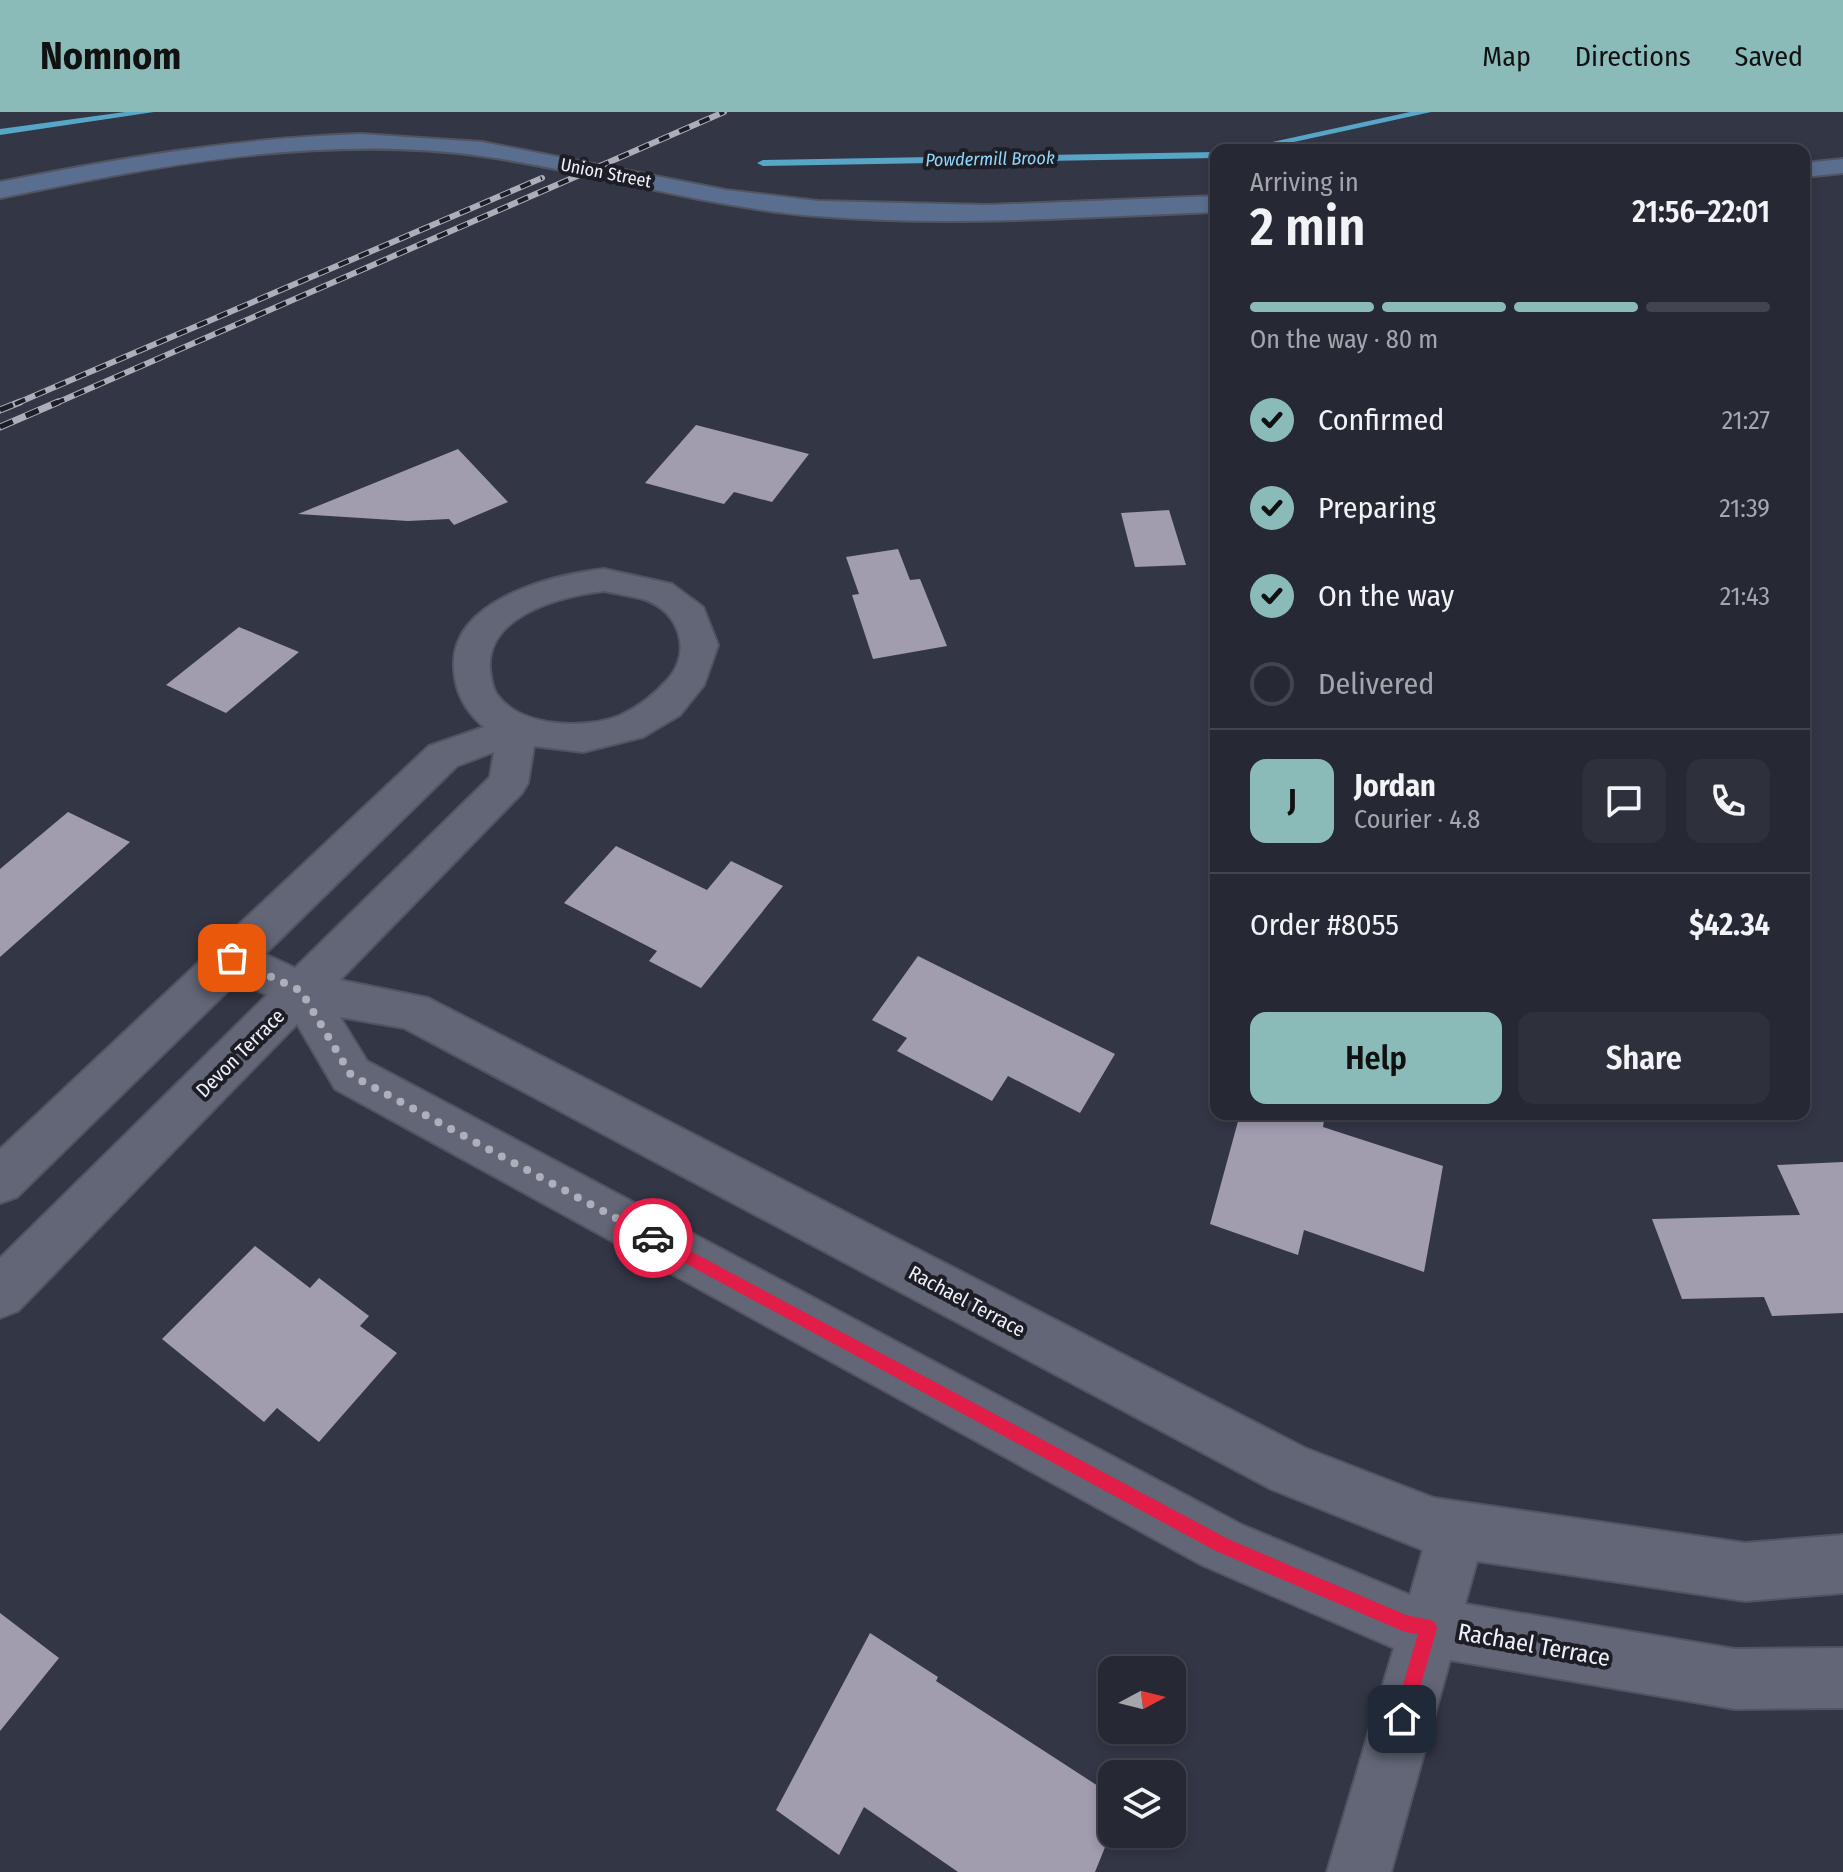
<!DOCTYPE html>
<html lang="en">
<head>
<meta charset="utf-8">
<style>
  :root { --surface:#262834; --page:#2e303c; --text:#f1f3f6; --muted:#a4a6ac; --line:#42444f; --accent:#8bbbb9 }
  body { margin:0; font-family:"Fira Sans Condensed",sans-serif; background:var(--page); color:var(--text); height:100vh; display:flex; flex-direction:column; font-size:30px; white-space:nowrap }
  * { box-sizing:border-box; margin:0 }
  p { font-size:26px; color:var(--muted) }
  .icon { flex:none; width:44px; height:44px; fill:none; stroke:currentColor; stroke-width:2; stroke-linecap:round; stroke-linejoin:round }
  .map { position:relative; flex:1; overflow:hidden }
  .details { position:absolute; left:1210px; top:32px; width:600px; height:976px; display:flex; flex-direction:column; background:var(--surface); border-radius:16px; box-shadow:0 4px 12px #0003,0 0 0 2px var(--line) }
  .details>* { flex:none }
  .needle { width:52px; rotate:83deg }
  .tools { position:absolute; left:1098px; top:1544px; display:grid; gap:16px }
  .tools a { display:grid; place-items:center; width:88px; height:88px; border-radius:16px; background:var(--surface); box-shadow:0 4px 12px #0003,0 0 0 2px var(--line); font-size:40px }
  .pin { position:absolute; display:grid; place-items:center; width:68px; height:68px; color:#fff; margin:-34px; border-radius:16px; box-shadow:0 4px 12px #0006 }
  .courier { position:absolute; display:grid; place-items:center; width:80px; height:80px; margin:-40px; border:6px solid #e11d48; border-radius:50%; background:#fff; color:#222; box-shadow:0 2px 10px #0007 }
  .head em { font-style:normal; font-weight:600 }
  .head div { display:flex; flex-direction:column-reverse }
  .head { display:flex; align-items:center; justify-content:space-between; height:136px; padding:0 40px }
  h1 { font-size:52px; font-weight:600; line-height:60px }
  .bar { display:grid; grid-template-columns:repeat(4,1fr); gap:12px 8px; align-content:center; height:96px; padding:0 40px }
  .bar i { height:10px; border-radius:6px; background:var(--line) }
  .bar .on { background:var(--accent) }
  .bar p { grid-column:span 4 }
  .line { display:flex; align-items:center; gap:20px; padding:0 40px; border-top:2px solid var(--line) }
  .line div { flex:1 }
  .round { display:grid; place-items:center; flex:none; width:84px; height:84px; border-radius:16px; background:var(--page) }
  ol { padding:0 40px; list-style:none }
  li { display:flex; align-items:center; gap:24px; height:88px }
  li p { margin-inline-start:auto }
  li .icon { padding:8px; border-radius:50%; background:var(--accent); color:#111; stroke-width:4 }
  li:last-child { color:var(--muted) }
  li i { width:44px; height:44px; border:4px solid var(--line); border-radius:50% }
  .primary-button { display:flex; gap:16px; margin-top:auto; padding:16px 40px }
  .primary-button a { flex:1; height:92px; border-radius:16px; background:var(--accent); color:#111; font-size:32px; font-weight:600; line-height:92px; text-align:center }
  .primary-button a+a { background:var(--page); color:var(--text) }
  header { display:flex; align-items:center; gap:48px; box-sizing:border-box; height:112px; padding:0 40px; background:var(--accent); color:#111 }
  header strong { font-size:38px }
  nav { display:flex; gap:44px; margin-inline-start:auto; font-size:28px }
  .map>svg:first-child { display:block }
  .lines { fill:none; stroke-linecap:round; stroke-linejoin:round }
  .stream { fill:#57a6c8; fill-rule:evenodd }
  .building { fill:#a19cae }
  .street-casing { stroke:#525461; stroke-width:4 }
  .secondary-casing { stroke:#525461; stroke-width:4 }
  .street { fill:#626676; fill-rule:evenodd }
  .secondary { fill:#5a6f8f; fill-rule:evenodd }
  .rail-far1-casing { stroke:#acaeba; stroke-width:6 }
  .rail-casing { stroke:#acaeba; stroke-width:7 }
  .rail-far1 { stroke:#1d1e25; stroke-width:4; stroke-dasharray:11; stroke-linecap:butt }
  .rail { stroke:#1d1e25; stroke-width:5; stroke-dasharray:14; stroke-linecap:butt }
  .route { fill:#e11d48 }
  .done { stroke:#adafbb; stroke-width:8; stroke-dasharray:0 14.4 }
  .labels { text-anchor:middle; stroke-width:8; stroke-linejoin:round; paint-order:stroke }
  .far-water-label { font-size:18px; font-style:italic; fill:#91d7fb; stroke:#1d1e25 }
  .far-street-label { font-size:18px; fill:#eef0fa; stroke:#1d1e25 }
  .street-label { font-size:20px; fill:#eef0fa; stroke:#1d1e25 }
  .near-street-label { font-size:24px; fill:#eef0fa; stroke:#1d1e25 }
</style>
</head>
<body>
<header>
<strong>Nomnom</strong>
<nav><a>Map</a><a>Directions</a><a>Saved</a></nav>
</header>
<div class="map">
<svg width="1843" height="1760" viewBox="0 0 1843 1760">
  <rect width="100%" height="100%" fill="#333645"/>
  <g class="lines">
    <path class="stream" d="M 125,0 L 154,0 L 0,23 L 0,17 Z
      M 1410,0 L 1431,0 L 1258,38 L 1236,38 Z
      M 1216,40 L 1216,46 L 763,54 L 757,51 L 763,48 Z"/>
  </g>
  <path class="building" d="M 696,313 L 809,342 L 772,390 L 734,380 L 724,392 L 645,371 Z
    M 458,337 L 508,390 L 454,413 L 449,407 L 408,409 L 298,402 Z
    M 1169,398 L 1186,453 L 1135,455 L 1121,401 Z
    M 898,437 L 910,468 L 920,467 L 947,534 L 873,547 L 852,483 L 859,482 L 846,445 Z
    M 239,515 L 299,540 L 226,601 L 166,573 Z
    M 68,700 L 130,730 L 0,845 L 0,757 Z
    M 616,734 L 707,778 L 731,749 L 783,774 L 701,876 L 649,849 L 657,839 L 564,791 Z
    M 918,844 L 1115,942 L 1080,1001 L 1008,964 L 992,989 L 897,939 L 907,926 L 872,908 Z
    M 1240,1002 L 1325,1002 L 1323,1015 L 1443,1054 L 1424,1160 L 1304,1118 L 1298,1143 L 1210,1112 Z
    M 1843,1050 L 1843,1201 L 1772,1204 L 1764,1185 L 1682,1187 L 1652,1107 L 1800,1103 L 1777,1053 Z
    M 255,1134 L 310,1176 L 319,1166 L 369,1204 L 360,1214 L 397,1241 L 319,1330 L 277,1296 L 264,1310 L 162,1227 Z
    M 0,1501 L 59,1546 L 0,1619 Z
    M 870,1521 L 938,1565 L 936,1569 L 1112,1683 L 1112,1718 L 1095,1760 L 958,1760 L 864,1695 L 839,1743 L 776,1698 Z"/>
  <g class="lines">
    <defs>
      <path id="street" d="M 604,457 L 672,472 L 703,495 L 718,533 L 704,573 L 680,603 L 643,625 L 583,640 L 534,634 L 528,671 L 522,681 L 340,868 L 428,886 L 1305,1336 L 1434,1386 L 1745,1431 L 1843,1423 L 1843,1481 L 1745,1489 L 1477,1449 L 1465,1492 L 1735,1537 L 1843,1536 L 1843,1596 L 1735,1597 L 1450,1548 L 1391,1760 L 1327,1760 L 1394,1536 L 1202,1453 L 335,977 L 297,912 L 18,1199 L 0,1206 L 0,1146 L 267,883 L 238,869 L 17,1085 L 0,1091 L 0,1037 L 429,634 L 484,615 C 466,600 455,580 454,557 C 449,488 552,463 604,457 ZM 604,479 C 618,482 633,484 646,488 C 679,500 692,539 669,566 C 655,582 640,594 621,603 C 586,618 519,616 496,581 C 492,574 491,566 490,558 C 485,503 562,484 604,479 ZM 494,640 L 490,665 L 295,856 L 265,842 L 457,654 ZM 340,905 L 404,916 L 1271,1377 L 1423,1438 L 1410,1483 L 1242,1413 L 367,949 Z"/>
      <path id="secondary" d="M 361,22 L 482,30 L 726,78 L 818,89 L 988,93 L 1216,84 L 1216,100 C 1083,105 949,115 816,104 C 702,95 595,60 482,44 C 320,22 159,53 0,86 L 0,70 C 120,46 238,26 361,22 Z
        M 1843,47 L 1843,61 L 1804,65 L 1804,51 Z"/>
    </defs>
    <use href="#street" class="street-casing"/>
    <use href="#secondary" class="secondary-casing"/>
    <use href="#street" class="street"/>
    <use href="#secondary" class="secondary"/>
    <defs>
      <path id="rail-far1" d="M 15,292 L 542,66
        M 54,292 L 724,0"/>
      <path id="rail" d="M 0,298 L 20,290
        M 0,315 L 58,290"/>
    </defs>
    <use href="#rail-far1" class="rail-far1-casing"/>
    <use href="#rail" class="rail-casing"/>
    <use href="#rail-far1" class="rail-far1"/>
    <use href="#rail" class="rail"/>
  </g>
  <path class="route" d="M 653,1119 L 1228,1427 L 1406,1503 L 1434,1509 L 1437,1516 L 1409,1614 L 1402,1616 L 1396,1614 L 1393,1607 L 1418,1522 L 1405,1520 L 1216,1439 L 648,1131 L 648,1121 Z"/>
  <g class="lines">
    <path class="done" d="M 232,846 L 301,879 L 351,963 L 653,1126"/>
  </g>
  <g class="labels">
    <g class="far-water-label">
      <text transform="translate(990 47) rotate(-1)" y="6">Powdermill Brook</text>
    </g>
    <g class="far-street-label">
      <text transform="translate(606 61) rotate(11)" y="6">Union Street</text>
    </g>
    <g class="street-label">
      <text transform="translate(240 941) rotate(-45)" y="7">Devon Terrace</text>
      <text transform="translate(967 1189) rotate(28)" y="7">Rachael Terrace</text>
    </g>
    <g class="near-street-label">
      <text transform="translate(1534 1533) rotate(10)" y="8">Rachael Terrace</text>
    </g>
  </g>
</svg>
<div class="tools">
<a><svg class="needle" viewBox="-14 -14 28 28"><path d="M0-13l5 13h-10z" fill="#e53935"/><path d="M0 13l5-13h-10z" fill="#a4a6ac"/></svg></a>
<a><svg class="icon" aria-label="layers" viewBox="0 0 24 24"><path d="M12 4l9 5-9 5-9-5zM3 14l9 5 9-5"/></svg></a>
</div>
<div class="pin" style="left:232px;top:846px;background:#ea580c"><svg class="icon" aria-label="bag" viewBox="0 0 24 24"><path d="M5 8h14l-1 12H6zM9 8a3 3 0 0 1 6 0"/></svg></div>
<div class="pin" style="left:1402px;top:1607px;background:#1f2937"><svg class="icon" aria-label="home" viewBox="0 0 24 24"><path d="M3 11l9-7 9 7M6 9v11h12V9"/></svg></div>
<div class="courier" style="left:653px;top:1126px"><svg class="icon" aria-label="car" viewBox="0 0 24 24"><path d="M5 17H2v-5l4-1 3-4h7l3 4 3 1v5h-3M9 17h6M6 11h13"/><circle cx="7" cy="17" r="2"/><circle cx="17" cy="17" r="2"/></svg></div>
<section class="details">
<div class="head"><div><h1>2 min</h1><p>Arriving in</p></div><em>21:56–22:01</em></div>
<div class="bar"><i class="on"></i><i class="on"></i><i class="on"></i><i></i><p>On the way · 80 m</p></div>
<ol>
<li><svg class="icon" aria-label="check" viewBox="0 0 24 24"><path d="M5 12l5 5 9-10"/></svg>Confirmed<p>21:27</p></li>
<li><svg class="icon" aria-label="check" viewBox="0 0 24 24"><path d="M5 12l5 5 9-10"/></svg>Preparing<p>21:39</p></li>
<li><svg class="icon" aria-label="check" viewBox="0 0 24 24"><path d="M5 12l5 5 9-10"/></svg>On the way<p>21:43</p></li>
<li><i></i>Delivered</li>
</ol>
<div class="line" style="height:144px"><b class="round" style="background:var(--accent);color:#111">J</b><div><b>Jordan</b><p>Courier · 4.8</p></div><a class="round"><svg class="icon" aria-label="chat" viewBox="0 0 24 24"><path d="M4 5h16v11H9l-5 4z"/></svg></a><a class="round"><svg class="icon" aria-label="phone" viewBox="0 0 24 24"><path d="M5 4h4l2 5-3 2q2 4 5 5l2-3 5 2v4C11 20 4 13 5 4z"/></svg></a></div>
<div class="line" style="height:104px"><div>Order #8055</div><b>$42.34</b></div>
<div class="primary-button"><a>Help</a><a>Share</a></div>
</section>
</div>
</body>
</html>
